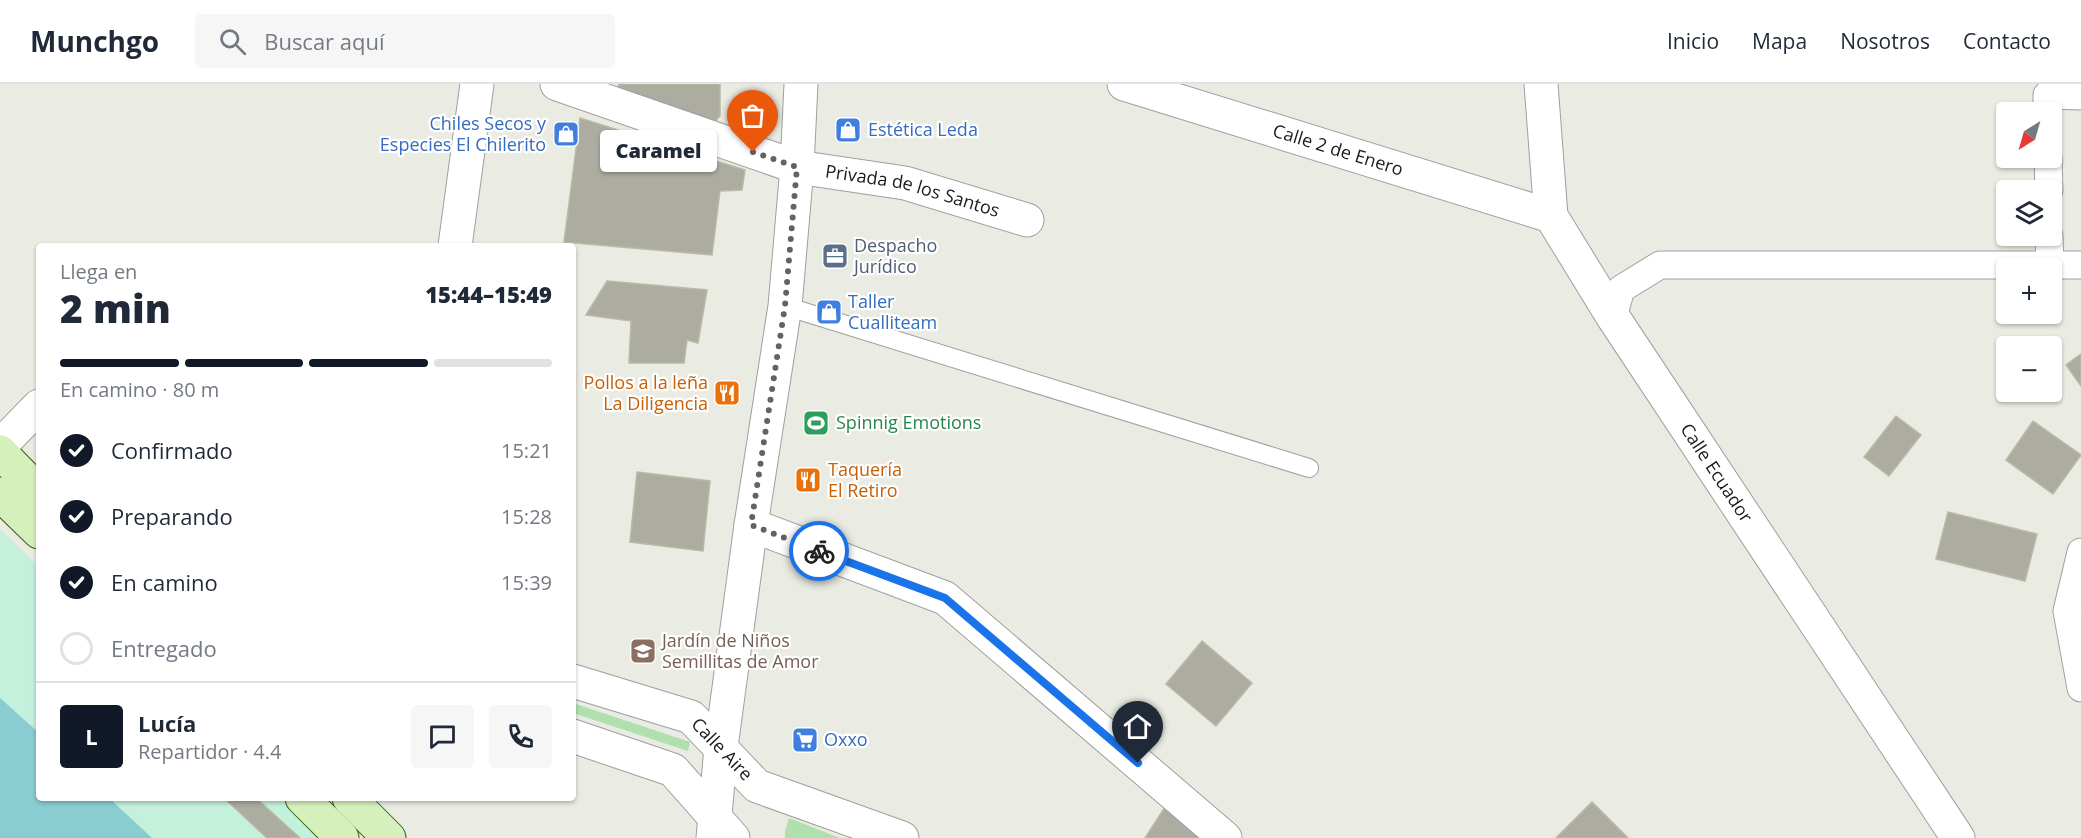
<!DOCTYPE html>
<html lang="es">
<head>
<meta charset="utf-8">
<style>
  :root { --surface:#fff; --page:#f6f6f7; --text:#1f2937; --muted:#747a83; --line:#e0e1e3; --accent:#111827 }
  body { margin:0; font-family:"Open Sans",sans-serif; background:var(--page); color:var(--text); height:100vh; display:flex; flex-direction:column; font-size:22px; white-space:nowrap }
  * { box-sizing:border-box; margin:0 }
  p { font-size:20px; color:var(--muted) }
  .icon { flex:none; width:33px; height:33px; fill:none; stroke:currentColor; stroke-width:2; stroke-linecap:round; stroke-linejoin:round }
  .map { position:relative; flex:1; overflow:hidden }
  .sheet { position:absolute; left:36px; top:159px; width:540px; height:558px; display:flex; flex-direction:column; background:var(--surface); border-radius:6px; box-shadow:0 2px 4px #0004 }
  .sheet>* { flex:none }
  .needle { width:39px; rotate:217deg }
  .buttons { position:absolute; left:1996px; top:18px; display:grid; gap:12px }
  .buttons a { display:grid; place-items:center; width:66px; height:66px; border-radius:6px; background:var(--surface); box-shadow:0 2px 4px #0004; font-size:30px }
  .pin { position:absolute; display:grid; place-items:center; width:51px; height:51px; color:#fff; margin:-62px -26px; border-radius:50% 50% 50% 0; rotate:-45deg; box-shadow:0 0 6px #0007 }
  .pin .icon { rotate:45deg }
  .courier { position:absolute; display:grid; place-items:center; width:60px; height:60px; margin:-30px; border:4px solid #1a73e8; border-radius:50%; background:#fff; color:#222; box-shadow:0 2px 8px #0007 }
  .bubble { position:absolute; height:42px; border-radius:6px; background:var(--surface); box-shadow:0 2px 4px #0004; font-size:20px; font-weight:800; line-height:42px; text-align:center }
  .head em { font-style:normal; font-weight:800 }
  .head div { display:flex; flex-direction:column-reverse }
  .head { display:flex; align-items:center; justify-content:space-between; height:102px; padding:0 24px }
  h1 { font-size:39px; font-weight:800; line-height:45px }
  .bar { display:grid; grid-template-columns:repeat(4,1fr); gap:9px 6px; align-content:center; height:72px; padding:0 24px }
  .bar i { height:8px; border-radius:4px; background:var(--line) }
  .bar .active { background:var(--accent) }
  .bar p { grid-column:span 4 }
  .line { display:flex; align-items:center; gap:15px; padding:0 24px; border-top:2px solid var(--line) }
  .line div { flex:1 }
  .round { display:grid; place-items:center; flex:none; width:63px; height:63px; border-radius:6px; background:var(--page) }
  ol { padding:0 24px; list-style:none }
  li { display:flex; align-items:center; gap:18px; height:66px }
  li p { margin-inline-start:auto }
  li .icon { padding:6px; border-radius:50%; background:var(--accent); color:#fff; stroke-width:4 }
  li:last-child { color:var(--muted) }
  li i { width:33px; height:33px; border:3px solid var(--line); border-radius:50% }
  header { display:flex; align-items:center; gap:36px; box-sizing:border-box; height:84px; padding:0 30px; background:var(--surface); border-bottom:2px solid var(--line) }
  header strong { font-size:28px }
  nav { display:flex; gap:33px; margin-inline-start:auto; font-size:21px }
  .search { width:420px; height:54px; background:var(--page); display:flex; align-items:center; gap:15px; box-sizing:border-box; padding:0 21px; border-radius:6px; color:var(--muted); font-size:22px }
  .map>svg:first-child { display:block }
  .grass { fill:#afe0ad }
  .park { fill:#c3f1dc }
  .pitch { fill:#89ccd2 }
  .building { fill:#adaca1; stroke:#bbb9a6; stroke-width:1.5 }
  .lines { fill:none; stroke-linecap:round; stroke-linejoin:round }
  .service-casing { stroke:#9f9f9f; stroke-width:20 }
  .pedestrian-casing { stroke:#9f9f9f; stroke-width:29 }
  .minor-casing { stroke:#9f9f9f; stroke-width:35 }
  .tertiary-casing { stroke:#9f9f9f; stroke-width:35 }
  .secondary-casing { stroke:#356311; stroke-width:35 }
  .service { stroke:#fff; stroke-width:18 }
  .pedestrian { stroke:#fff; stroke-width:27 }
  .minor { stroke:#fff; stroke-width:33 }
  .tertiary { stroke:#fff; stroke-width:33 }
  .secondary { stroke:#d5f0bb; stroke-width:33 }
  .done { stroke:#636461; stroke-width:6; stroke-dasharray:0 10.8 }
  .route { stroke:#1a73e8; stroke-width:8 }
  .labels { text-anchor:middle; stroke-width:4.5; stroke-linejoin:round; paint-order:stroke }
  .shop-label { font-size:18px; fill:#366cbe; stroke:#fff; text-anchor:start }
  .street-label { font-size:18px; fill:#1b1b1b; stroke:#fff }
  .service-label { font-size:18px; fill:#4e5e75; stroke:#fff; text-anchor:start }
  .food-label { font-size:18px; fill:#c56008; stroke:#fff; text-anchor:end }
  .leisure-label { font-size:18px; fill:#27864d; stroke:#fff; text-anchor:start }
  .education-label { font-size:18px; fill:#785e54; stroke:#fff; text-anchor:start }
</style>
</head>
<body>
<header>
<strong>Munchgo</strong>
<div class="search"><svg class="icon" aria-label="search" viewBox="0 0 24 24"><circle cx="10" cy="10" r="6"/><path d="M15 15l6 6"/></svg>Buscar aquí</div>
<nav><a>Inicio</a><a>Mapa</a><a>Nosotros</a><a>Contacto</a></nav>
</header>
<div class="map">
<svg width="2081" height="754" viewBox="0 0 2081 754">
  <rect width="100%" height="100%" fill="#eaebe2"/>
  <path class="grass" d="M 573,619 L 690,658 L 688,667 L 573,629 Z
    M 789,734 L 840,754 L 785,754 L 785,747 Z"/>
  <path class="park" d="M 0,445 L 39,483 L 39,714 L 280,714 L 323,754 L 0,754 Z"/>
  <path class="pitch" d="M 0,614 L 39,649 L 39,714 L 109,714 L 152,754 L 0,754 Z"/>
  <path class="building" d="M 619,0 L 720,0 L 720,32 L 713,40 L 618,3 Z
    M 580,34 L 745,86 L 742,106 L 720,107 L 712,171 L 564,158 Z
    M 607,197 L 707,206 L 698,259 L 687,256 L 684,279 L 629,279 L 631,237 L 586,231 Z
    M 2081,270 L 2081,302 L 2066,281 Z
    M 1896,332 L 1921,351 L 1889,392 L 1864,373 Z
    M 2033,337 L 2081,371 L 2053,410 L 2006,376 Z
    M 637,388 L 710,397 L 703,467 L 630,458 Z
    M 1948,428 L 2037,450 L 2025,497 L 1936,475 Z
    M 1202,557 L 1252,599 L 1216,642 L 1166,600 Z
    M 224,714 L 256,714 L 300,754 L 267,754 Z
    M 1592,718 L 1628,754 L 1556,754 Z
    M 1167,720 L 1206,754 L 1145,754 Z"/>
  <g class="lines">
    <defs>
      <path id="service" d="M 785,222 L 1309,384"/>
      <path id="pedestrian" d="M 2047,28 L 2047,11 L 2081,12
        M 2048,74 L 2049,106
        M 2049,152 L 2050,182
        M 1613,233 L 1621,205 L 1660,181 L 2081,181
        M 2081,468 L 2067,527 L 2081,604"/>
      <g id="minor">
        <path id="s1" d="M 557,0 L 797,83 L 905,99 L 1027,136"/>
        <path id="s2" d="M 1124,0 L 1551,132"/>
        <path id="s3" d="M 1541,0 L 1551,132 L 1613,233 L 1958,754"/>
        <path d="M 455,162 L 477,0"/>
        <path d="M 0,362 L 39,322"/>
        <path d="M 751,441 L 945,514 L 1225,754"/>
        <path id="s4" d="M 573,597 L 691,633 L 757,702 L 902,754"/>
        <path d="M 573,652 L 673,686 L 733,754"/>
      </g>
      <path id="tertiary" d="M 713,754 L 721,663 L 751,441 L 785,222 L 797,83 L 801,0"/>
      <path id="secondary" d="M 0,368 L 39,408
        M 0,410 L 39,448
        M 302,714 L 342,754
        M 349,714 L 389,754"/>
    </defs>
    <use href="#service" class="service-casing"/>
    <use href="#pedestrian" class="pedestrian-casing"/>
    <use href="#minor" class="minor-casing"/>
    <use href="#tertiary" class="tertiary-casing"/>
    <use href="#secondary" class="secondary-casing"/>
    <use href="#service" class="service"/>
    <use href="#pedestrian" class="pedestrian"/>
    <use href="#minor" class="minor"/>
    <use href="#tertiary" class="tertiary"/>
    <use href="#secondary" class="secondary"/>
  </g>
  <g class="lines">
    <path class="done" d="M 753,68 L 797,83 L 785,222 L 751,441 L 819,467"/>
    <path class="route" d="M 819,467 L 945,514 L 1138,679"/>
  </g>
  <defs>
    <symbol id="shop-square" viewBox="-11 -11 22 22"><rect x="-9" y="-9" width="18" height="18" rx="4" fill="#3f7fe0" stroke="#fff"/><path d="M-5-2.5h2.3a2.7 3.5 0 0 1 5.4 0H5L5.5 6h-11ZM-1.5-2.5h3a1.5 2.3 0 0 0-3 0Z" fill="#fff"/></symbol>
    <symbol id="office-square" viewBox="-11 -11 22 22"><rect x="-9" y="-9" width="18" height="18" rx="4" fill="#5c6f8a" stroke="#fff"/><path d="M-6-3h4V-5.5h4V-3h4V5H-6ZM-1-4.5V-3h2v-1.5ZM-6 0V1H6V0Z" fill="#fff"/></symbol>
    <symbol id="restaurant-square" viewBox="-11 -11 22 22"><rect x="-9" y="-9" width="18" height="18" rx="4" fill="#e8710a" stroke="#fff"/><path d="M-5-6h1v4h1v-4h1v4h1v-4h1v5L-1.5 .5V6h-2V.5L-5-1ZM5-6V6H3V1.5H1.5Q1.5-4 5-6Z" fill="#fff"/></symbol>
    <symbol id="stadium-square" viewBox="-11 -11 22 22"><rect x="-9" y="-9" width="18" height="18" rx="4" fill="#2e9e5b" stroke="#fff"/><path d="M0-5a6.5 5 0 1 0 0 10a6.5 5 0 1 0 0-10ZM-3.5-1.8h7v3.6h-7Z" fill="#fff"/></symbol>
    <symbol id="school-square" viewBox="-11 -11 22 22"><rect x="-9" y="-9" width="18" height="18" rx="4" fill="#8d6e63" stroke="#fff"/><path d="M0-5L7-2L0 1L-7-2ZM-4 1L0 2.5L4 1V4Q0 6-4 4Z" fill="#fff"/></symbol>
    <symbol id="supermarket-square" viewBox="-11 -11 22 22"><rect x="-9" y="-9" width="18" height="18" rx="4" fill="#3f7fe0" stroke="#fff"/><path d="M-6-5.5h2.5l.6 2H6L4.5 2H-2.5L-4.4-4H-6ZM-1.5 3.2a1.3 1.3 0 1 0 .1 0ZM3 3.2a1.3 1.3 0 1 0 .1 0Z" fill="#fff"/></symbol>
  </defs>
  <g fill-rule="evenodd">
    <use href="#shop-square" x="833" y="31" width="30" height="30"/>
    <use href="#shop-square" x="551" y="35" width="30" height="30"/>
    <use href="#office-square" x="820" y="157" width="30" height="30"/>
    <use href="#shop-square" x="814" y="213" width="30" height="30"/>
    <use href="#restaurant-square" x="712" y="294" width="30" height="30"/>
    <use href="#stadium-square" x="801" y="324" width="30" height="30"/>
    <use href="#restaurant-square" x="793" y="381" width="30" height="30"/>
    <use href="#school-square" x="628" y="552" width="30" height="30"/>
    <use href="#supermarket-square" x="790" y="641" width="30" height="30"/>
  </g>
  <g class="labels">
    <g class="shop-label">
      <text x="546" y="46" text-anchor="end">Chiles Secos y<tspan x="546" dy="21">Especies El Chilerito</tspan></text>
      <text x="868" y="52">Estética Leda</text>
      <text x="848" y="224">Taller<tspan x="848" dy="21">Cualliteam</tspan></text>
      <text x="824" y="662">Oxxo</text>
    </g>
    <g class="street-label">
      <text dy="6" stroke="none"><textPath href="#s2" startOffset="224">Calle 2 de Enero</textPath></text>
      <text dy="6" stroke="none"><textPath href="#s1" startOffset="372">Privada de los Santos</textPath></text>
      <text dy="6" stroke="none"><textPath href="#s3" startOffset="438">Calle Ecuador</textPath></text>
      <text dy="6" stroke="none"><textPath href="#s4" startOffset="168">Calle Aire</textPath></text>
    </g>
    <g class="service-label">
      <text x="854" y="168">Despacho<tspan x="854" dy="21">Jurídico</tspan></text>
    </g>
    <g class="food-label">
      <text x="708" y="305">Pollos a la leña<tspan x="708" dy="21">La Diligencia</tspan></text>
      <text x="828" y="392" text-anchor="start">Taquería<tspan x="828" dy="21">El Retiro</tspan></text>
    </g>
    <g class="leisure-label">
      <text x="836" y="345">Spinnig Emotions</text>
    </g>
    <g class="education-label">
      <text x="662" y="563">Jardín de Niños<tspan x="662" dy="21">Semillitas de Amor</tspan></text>
    </g>
  </g>
</svg>
<div class="buttons">
<a><svg class="needle" viewBox="-14 -14 28 28"><path d="M0-13l5 13h-10z" fill="#e53935"/><path d="M0 13l5-13h-10z" fill="#747a83"/></svg></a>
<a><svg class="icon" aria-label="layers" viewBox="0 0 24 24"><path d="M12 4l9 5-9 5-9-5zM3 14l9 5 9-5"/></svg></a>
<a>+</a>
<a>−</a>
</div>
<div class="pin" style="left:753px;top:68px;background:#ea580c"><svg class="icon" aria-label="bag" viewBox="0 0 24 24"><path d="M5 8h14l-1 12H6zM9 8a3 3 0 0 1 6 0"/></svg></div>
<div class="pin" style="left:1138px;top:679px;background:#1f2937"><svg class="icon" aria-label="home" viewBox="0 0 24 24"><path d="M3 11l9-7 9 7M6 9v11h12V9"/></svg></div>
<div class="courier" style="left:819px;top:467px"><svg class="icon" aria-label="bike" viewBox="0 0 24 24"><circle cx="6" cy="16" r="4"/><circle cx="18" cy="16" r="4"/><path d="M6 16l4-8h5l3 8M10 8l3 8H6M13 5h3"/></svg></div>
<div class="bubble" style="left:600px;top:46px;width:117px">Caramel</div>
<section class="sheet">
<div class="head"><div><h1>2 min</h1><p>Llega en</p></div><em>15:44–15:49</em></div>
<div class="bar"><i class="active"></i><i class="active"></i><i class="active"></i><i></i><p>En camino · 80 m</p></div>
<ol>
<li><svg class="icon" aria-label="check" viewBox="0 0 24 24"><path d="M5 12l5 5 9-10"/></svg>Confirmado<p>15:21</p></li>
<li><svg class="icon" aria-label="check" viewBox="0 0 24 24"><path d="M5 12l5 5 9-10"/></svg>Preparando<p>15:28</p></li>
<li><svg class="icon" aria-label="check" viewBox="0 0 24 24"><path d="M5 12l5 5 9-10"/></svg>En camino<p>15:39</p></li>
<li><i></i>Entregado</li>
</ol>
<div class="line" style="height:108px"><b class="round" style="background:var(--accent);color:#fff">L</b><div><b>Lucía</b><p>Repartidor · 4.4</p></div><a class="round"><svg class="icon" aria-label="chat" viewBox="0 0 24 24"><path d="M4 5h16v11H9l-5 4z"/></svg></a><a class="round"><svg class="icon" aria-label="phone" viewBox="0 0 24 24"><path d="M5 4h4l2 5-3 2q2 4 5 5l2-3 5 2v4C11 20 4 13 5 4z"/></svg></a></div>
</section>
</div>
</body>
</html>
